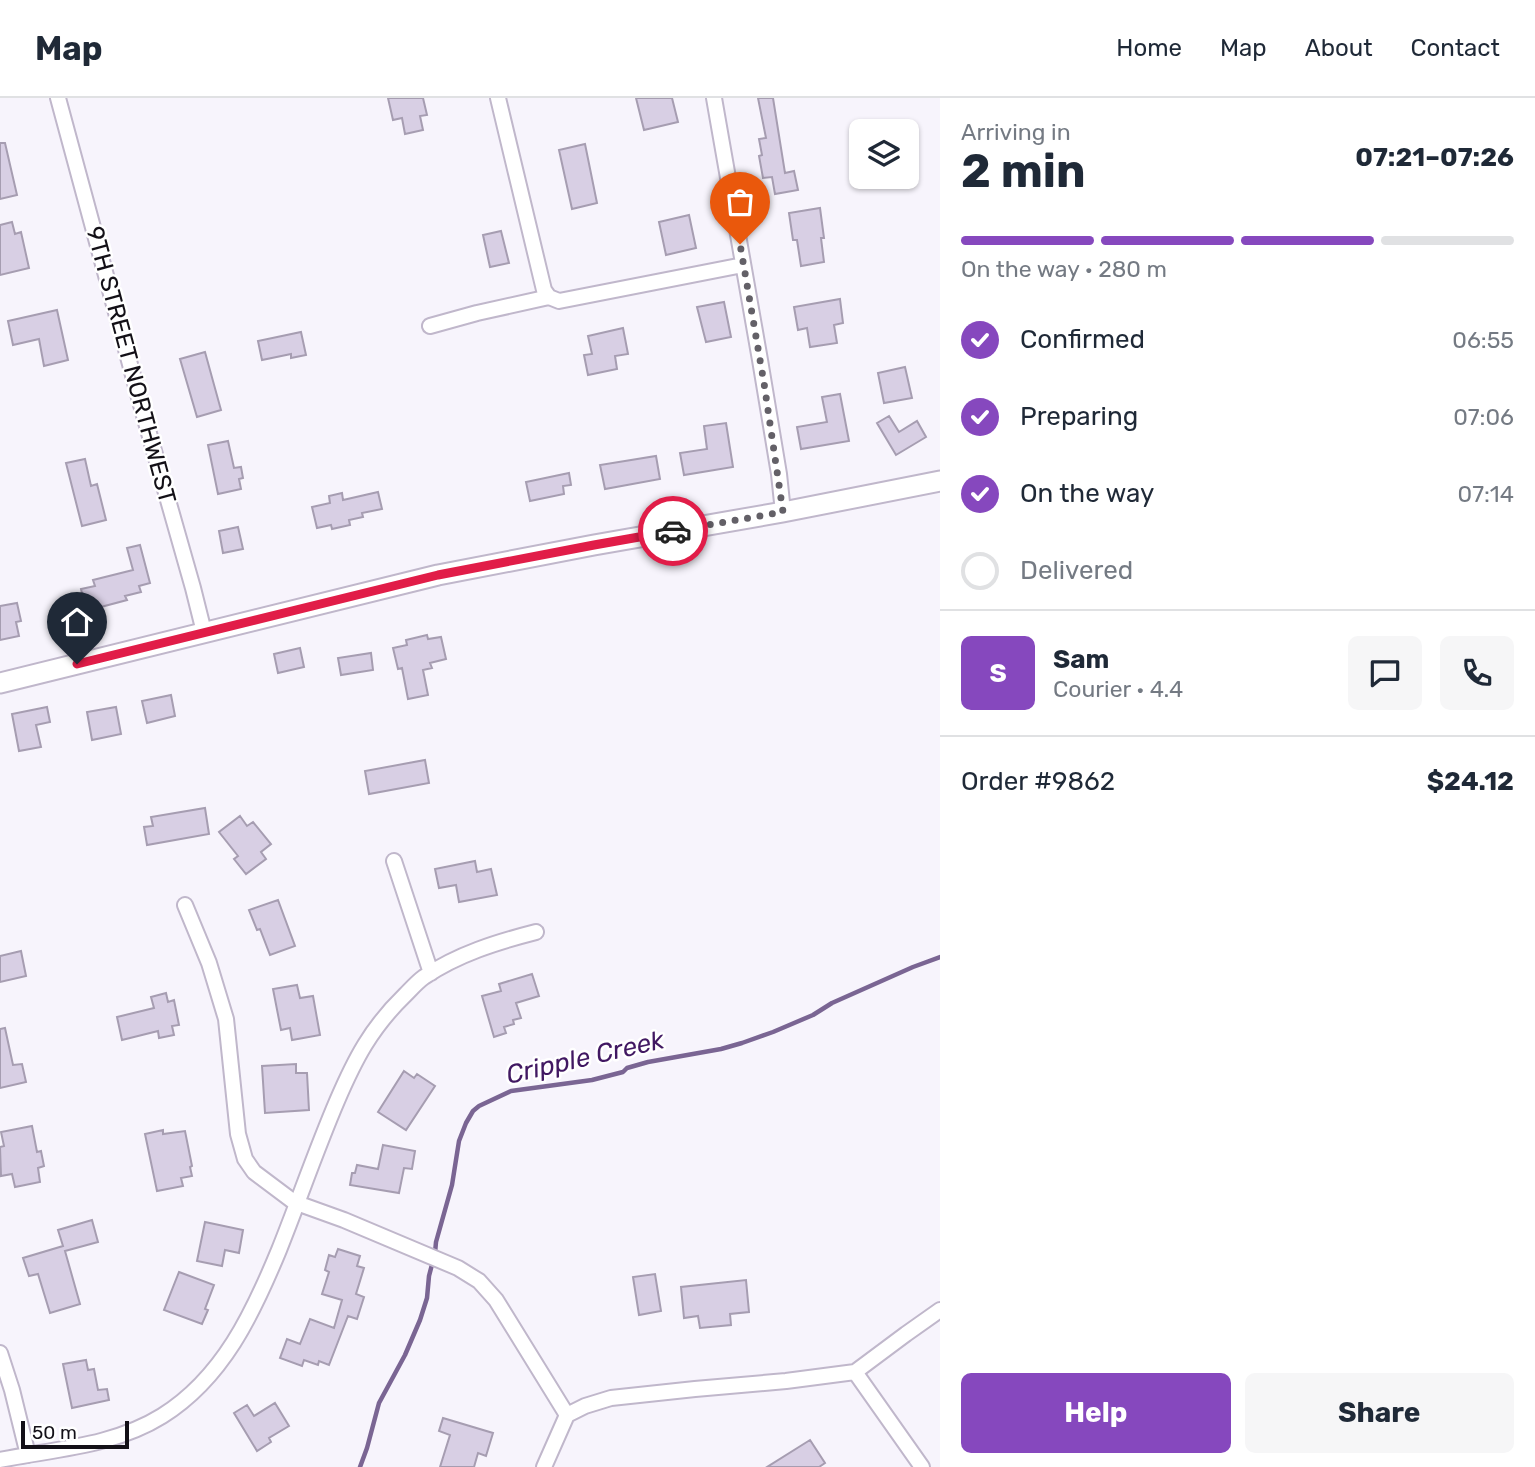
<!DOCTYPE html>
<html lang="en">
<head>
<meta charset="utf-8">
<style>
  :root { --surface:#fff; --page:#f6f6f7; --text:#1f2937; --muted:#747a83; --line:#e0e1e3; --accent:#8648be }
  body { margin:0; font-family:Rubik,sans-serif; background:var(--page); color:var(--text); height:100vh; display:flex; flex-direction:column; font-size:26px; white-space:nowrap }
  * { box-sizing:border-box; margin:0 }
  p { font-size:23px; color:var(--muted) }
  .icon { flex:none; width:38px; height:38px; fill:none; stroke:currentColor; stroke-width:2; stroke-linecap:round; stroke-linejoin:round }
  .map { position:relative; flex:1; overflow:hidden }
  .drawer { display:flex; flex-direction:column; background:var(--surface); width:595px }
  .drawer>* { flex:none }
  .fabs { position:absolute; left:849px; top:21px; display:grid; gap:14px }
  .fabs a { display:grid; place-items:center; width:70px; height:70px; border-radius:10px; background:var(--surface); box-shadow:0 2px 5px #0004; font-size:35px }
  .scale { position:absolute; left:21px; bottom:18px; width:108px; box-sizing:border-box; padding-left:7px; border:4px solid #131017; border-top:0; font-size:19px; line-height:24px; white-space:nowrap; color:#131017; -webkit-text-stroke:5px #fff; paint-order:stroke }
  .pin { position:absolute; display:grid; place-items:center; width:60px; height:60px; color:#fff; margin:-72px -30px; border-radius:50% 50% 50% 0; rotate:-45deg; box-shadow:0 0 7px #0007 }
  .pin .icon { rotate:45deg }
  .courier { position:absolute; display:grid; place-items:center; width:70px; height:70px; margin:-35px; border:5px solid #e11d48; border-radius:50%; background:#fff; color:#222; box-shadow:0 2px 9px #0007 }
  .summary em { font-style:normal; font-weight:700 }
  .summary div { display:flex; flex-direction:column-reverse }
  .summary { display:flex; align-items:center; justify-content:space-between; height:119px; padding:0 21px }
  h1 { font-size:46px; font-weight:700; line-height:52px }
  .bar { display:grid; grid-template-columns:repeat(4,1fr); gap:10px 7px; align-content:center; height:84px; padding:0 21px }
  .bar i { height:9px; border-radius:5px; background:var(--line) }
  .bar .current { background:var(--accent) }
  .bar p { grid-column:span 4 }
  .line { display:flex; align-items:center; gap:18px; padding:0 21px; border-top:2px solid var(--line) }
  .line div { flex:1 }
  .round { display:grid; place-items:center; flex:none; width:74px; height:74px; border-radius:10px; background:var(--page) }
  ol { padding:0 21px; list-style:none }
  li { display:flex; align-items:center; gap:21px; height:77px }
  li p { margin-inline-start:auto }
  li .icon { padding:7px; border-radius:50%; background:var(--accent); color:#fff; stroke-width:4 }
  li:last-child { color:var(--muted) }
  li i { width:38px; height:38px; border:4px solid var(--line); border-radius:50% }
  .button { display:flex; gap:14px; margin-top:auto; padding:14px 21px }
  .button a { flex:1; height:80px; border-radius:10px; background:var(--accent); color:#fff; font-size:28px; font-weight:700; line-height:80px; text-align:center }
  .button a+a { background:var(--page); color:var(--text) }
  header { display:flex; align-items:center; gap:42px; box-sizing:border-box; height:98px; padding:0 35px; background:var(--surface); border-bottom:2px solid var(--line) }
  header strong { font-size:33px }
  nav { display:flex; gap:38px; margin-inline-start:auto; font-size:24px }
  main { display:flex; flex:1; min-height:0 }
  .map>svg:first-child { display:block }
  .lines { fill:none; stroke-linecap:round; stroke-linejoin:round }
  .stream { stroke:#7a6593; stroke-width:4.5 }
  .building { fill:#d8cfe4; stroke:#a69db1; stroke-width:2 }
  .street-casing { stroke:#c0b7cb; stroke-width:18 }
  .secondary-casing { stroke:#c0b7cb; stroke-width:23 }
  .street { stroke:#fff; stroke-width:14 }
  .secondary { stroke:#fff; stroke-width:19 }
  .done { stroke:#636067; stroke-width:7; stroke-dasharray:0 12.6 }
  .route { stroke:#e11d48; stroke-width:9 }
  .labels { text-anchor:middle; stroke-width:5; stroke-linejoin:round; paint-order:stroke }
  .street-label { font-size:24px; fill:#131017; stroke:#fff }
  .water-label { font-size:26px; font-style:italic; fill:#411862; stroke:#fff }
</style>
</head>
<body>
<header>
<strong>Map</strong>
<nav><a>Home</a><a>Map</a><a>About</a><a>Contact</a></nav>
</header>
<main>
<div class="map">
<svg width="940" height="1369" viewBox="0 0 940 1369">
  <rect width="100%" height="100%" fill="#f7f4fc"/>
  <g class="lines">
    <path class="stream" d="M 360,1369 L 367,1350 L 379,1305 L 405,1257 L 420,1222 L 427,1200 L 429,1178 L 435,1155 L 436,1144 L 452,1087 L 459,1043 L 466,1025 L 473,1013 L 479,1008 L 511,993 L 592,982 L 623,974 L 627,970 L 648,964 L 721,951 L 742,945 L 773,934 L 813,917 L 832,905 L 913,869 L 940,859"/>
  </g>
  <path class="building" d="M 388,0 L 423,0 L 427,17 L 420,18 L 423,32 L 405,36 L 402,20 L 393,22 Z
    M 636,0 L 672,0 L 678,24 L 644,32 Z
    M 758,0 L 773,0 L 785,75 L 794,73 L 798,92 L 775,96 L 772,79 L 763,80 L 759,58 L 762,57 L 759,41 L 766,40 Z
    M 0,45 L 5,45 L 17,97 L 0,101 Z
    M 585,46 L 597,105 L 572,111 L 559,52 Z
    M 820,110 L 824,140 L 821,140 L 824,164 L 801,168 L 797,142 L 793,142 L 789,115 Z
    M 689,117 L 696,150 L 666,157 L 659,124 Z
    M 12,124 L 15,136 L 21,134 L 29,170 L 0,177 L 0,127 Z
    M 501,133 L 509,165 L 490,169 L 483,137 Z
    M 840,201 L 843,225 L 834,227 L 837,245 L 810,249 L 807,230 L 798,232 L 794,209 Z
    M 724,204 L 731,239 L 706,244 L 697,209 Z
    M 57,212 L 68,262 L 44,268 L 39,241 L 13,247 L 8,223 Z
    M 623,230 L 628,256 L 615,258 L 617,271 L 588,277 L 584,257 L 592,256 L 588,238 Z
    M 301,234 L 306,257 L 291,260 L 291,256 L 262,262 L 258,243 Z
    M 205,254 L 221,312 L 197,319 L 180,261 Z
    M 905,269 L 912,300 L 884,305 L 878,275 Z
    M 840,296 L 849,343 L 801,351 L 797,329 L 827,324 L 822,299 Z
    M 889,318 L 899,334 L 917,323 L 926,339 L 896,357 L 877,325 Z
    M 726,325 L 733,369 L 684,377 L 680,355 L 707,351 L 704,328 Z
    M 228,343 L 234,370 L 241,369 L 243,380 L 239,381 L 241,391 L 218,396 L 208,347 Z
    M 656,358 L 660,381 L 605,391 L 600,367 Z
    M 85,361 L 91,388 L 97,386 L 106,422 L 82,428 L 66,365 Z
    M 569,375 L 571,387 L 563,388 L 564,396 L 530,403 L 526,384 Z
    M 378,394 L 382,411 L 362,415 L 363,419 L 349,422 L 350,427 L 332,431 L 331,427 L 317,430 L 312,409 L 330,405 L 329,398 L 342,395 L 343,402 Z
    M 238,429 L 243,451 L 223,455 L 219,433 Z
    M 140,447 L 150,485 L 139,488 L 141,494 L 125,498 L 127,502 L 86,513 L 81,491 L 95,488 L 93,482 L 133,472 L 127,450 Z
    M 17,505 L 21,523 L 16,524 L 19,538 L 0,542 L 0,508 Z
    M 427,537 L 428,541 L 441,539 L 446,561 L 430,565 L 432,570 L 423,572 L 428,597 L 408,601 L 402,570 L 398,571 L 393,550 L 407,547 L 406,542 Z
    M 300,550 L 304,569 L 278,575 L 274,556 Z
    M 371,555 L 373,572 L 341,577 L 338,560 Z
    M 171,597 L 175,618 L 147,625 L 142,603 Z
    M 47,609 L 50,624 L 36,627 L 41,649 L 19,653 L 12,616 Z
    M 116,609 L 121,636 L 92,642 L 87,614 Z
    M 425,662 L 429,685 L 369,696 L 365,673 Z
    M 205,710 L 209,736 L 147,747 L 144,729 L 153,728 L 151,719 Z
    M 240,718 L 247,728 L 253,724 L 271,746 L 261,754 L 266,761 L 246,776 L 234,761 L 238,758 L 219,734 Z
    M 475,763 L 477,774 L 491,771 L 497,797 L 459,804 L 456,787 L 439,790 L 435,771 Z
    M 278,802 L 295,848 L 270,857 L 260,831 L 257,832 L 249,812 Z
    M 21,853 L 26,878 L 0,884 L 0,858 Z
    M 532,876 L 539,898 L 516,905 L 521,920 L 513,922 L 514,926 L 504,929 L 506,935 L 494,939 L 482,898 L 501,893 L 499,886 Z
    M 297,887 L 300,900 L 313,898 L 320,937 L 292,942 L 290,930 L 281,932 L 273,891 Z
    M 166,895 L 168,904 L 174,902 L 179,927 L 172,928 L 174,937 L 159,940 L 158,933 L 122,942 L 117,919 L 154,910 L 151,899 Z
    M 5,930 L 13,967 L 22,966 L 26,984 L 0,990 L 0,931 Z
    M 296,966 L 296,975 L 307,975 L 309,1012 L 265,1015 L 262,968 Z
    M 404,973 L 414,980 L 417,976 L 435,988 L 406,1032 L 378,1014 Z
    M 32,1028 L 37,1054 L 41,1053 L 44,1068 L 38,1070 L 40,1084 L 15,1089 L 12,1076 L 1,1078 L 0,1049 L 4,1048 L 1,1034 Z
    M 163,1032 L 163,1036 L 185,1033 L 192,1068 L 190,1069 L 192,1078 L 181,1080 L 183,1088 L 157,1093 L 145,1036 Z
    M 383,1047 L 415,1053 L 412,1071 L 404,1070 L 399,1095 L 350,1087 L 352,1075 L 355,1075 L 357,1067 L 378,1071 Z
    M 92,1122 L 98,1144 L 65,1153 L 80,1206 L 50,1215 L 38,1176 L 29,1178 L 23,1160 L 63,1148 L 58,1132 Z
    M 205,1124 L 243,1132 L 239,1155 L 225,1152 L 222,1168 L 197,1163 Z
    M 338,1151 L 360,1158 L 357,1168 L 364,1170 L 356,1196 L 364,1199 L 357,1221 L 348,1218 L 329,1267 L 319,1263 L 318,1267 L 304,1262 L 302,1268 L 280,1260 L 287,1241 L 300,1246 L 310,1221 L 334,1230 L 342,1202 L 322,1196 L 329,1174 L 325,1172 L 329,1157 L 335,1159 Z
    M 179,1174 L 214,1187 L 205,1211 L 208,1212 L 202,1226 L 164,1212 Z
    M 655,1176 L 661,1213 L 639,1217 L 633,1179 Z
    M 746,1182 L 749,1214 L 730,1216 L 731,1227 L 700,1230 L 698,1218 L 684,1220 L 681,1189 Z
    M 86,1262 L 88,1272 L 94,1271 L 98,1292 L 107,1291 L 109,1302 L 72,1310 L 63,1266 Z
    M 275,1305 L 289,1328 L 269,1340 L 271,1344 L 257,1353 L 234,1315 L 247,1307 L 254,1318 Z
    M 443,1320 L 493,1335 L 486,1358 L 478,1355 L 474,1369 L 440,1369 L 450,1337 L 439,1333 Z
    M 810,1342 L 825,1365 L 819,1369 L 767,1369 Z"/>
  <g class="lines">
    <defs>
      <path id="street" d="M 58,0 L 141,307 L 193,490 L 204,534
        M 498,0 L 544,192 L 549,199
        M 714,0 L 760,262 L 779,376 L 783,414
        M 430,228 L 477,215 L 549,199 L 559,203 L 743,167
        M 394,763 L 431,875
        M 185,807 L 209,865 L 226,921 L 238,1036 L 245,1061 L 254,1074 L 294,1104 L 344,1122 L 458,1170 L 479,1183 L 496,1202 L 567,1317
        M 0,1255 L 12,1292 L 28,1357
        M 855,1274 L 922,1369
        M 0,1362 C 55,1351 114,1348 162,1318 C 223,1280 253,1215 279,1152 C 299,1102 316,1052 337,1003 C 355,961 371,930 405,897 C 411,891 417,884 424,879 C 458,856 497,844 536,834
        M 544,1369 L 567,1317 L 585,1308 L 611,1300 L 695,1291 L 786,1283 L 855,1274 L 906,1236 L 940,1212"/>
      <path id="secondary" d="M 0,585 L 438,477 L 594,447 L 783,414 L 940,383"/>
    </defs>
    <use href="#street" class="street-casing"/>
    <use href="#secondary" class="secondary-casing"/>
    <use href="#street" class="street"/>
    <use href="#secondary" class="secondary"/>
  </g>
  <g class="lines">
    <path class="done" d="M 673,433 L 783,414 L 764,285 L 740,146"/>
    <path class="route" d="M 77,566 L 438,477 L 594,447 L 673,433"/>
  </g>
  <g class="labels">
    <g class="street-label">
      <text transform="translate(131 267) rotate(75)" y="8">9TH STREET NORTHWEST</text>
    </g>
    <g class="water-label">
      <text transform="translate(585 959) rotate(-13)" y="9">Cripple Creek</text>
    </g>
  </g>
</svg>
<div class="fabs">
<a><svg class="icon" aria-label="layers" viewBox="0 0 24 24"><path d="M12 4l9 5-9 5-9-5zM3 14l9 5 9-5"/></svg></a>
</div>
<div class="scale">50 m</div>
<div class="pin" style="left:740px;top:146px;background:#ea580c"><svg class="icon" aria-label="bag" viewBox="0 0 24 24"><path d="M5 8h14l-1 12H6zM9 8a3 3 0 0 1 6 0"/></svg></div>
<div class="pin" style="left:77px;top:566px;background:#1f2937"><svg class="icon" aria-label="home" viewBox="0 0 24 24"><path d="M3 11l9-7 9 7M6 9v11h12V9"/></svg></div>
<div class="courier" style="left:673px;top:433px"><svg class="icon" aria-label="car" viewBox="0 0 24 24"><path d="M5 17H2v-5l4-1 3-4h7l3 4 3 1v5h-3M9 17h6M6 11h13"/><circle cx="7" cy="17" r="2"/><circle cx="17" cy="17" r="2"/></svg></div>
</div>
<section class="drawer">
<div class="summary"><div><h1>2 min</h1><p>Arriving in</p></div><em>07:21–07:26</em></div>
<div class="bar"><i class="current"></i><i class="current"></i><i class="current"></i><i></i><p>On the way · 280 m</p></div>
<ol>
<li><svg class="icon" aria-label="check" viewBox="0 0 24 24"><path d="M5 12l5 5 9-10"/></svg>Confirmed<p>06:55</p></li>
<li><svg class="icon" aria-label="check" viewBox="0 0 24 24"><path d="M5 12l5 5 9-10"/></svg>Preparing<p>07:06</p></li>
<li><svg class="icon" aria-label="check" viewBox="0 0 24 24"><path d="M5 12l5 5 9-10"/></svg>On the way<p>07:14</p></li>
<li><i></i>Delivered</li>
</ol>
<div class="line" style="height:126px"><b class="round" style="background:var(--accent);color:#fff">S</b><div><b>Sam</b><p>Courier · 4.4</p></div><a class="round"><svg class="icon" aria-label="chat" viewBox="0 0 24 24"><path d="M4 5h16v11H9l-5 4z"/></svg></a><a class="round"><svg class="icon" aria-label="phone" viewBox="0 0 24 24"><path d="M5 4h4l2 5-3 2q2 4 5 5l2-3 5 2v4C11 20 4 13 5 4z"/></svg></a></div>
<div class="line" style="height:91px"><div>Order #9862</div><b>$24.12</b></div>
<div class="button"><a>Help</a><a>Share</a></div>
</section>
</main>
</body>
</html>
